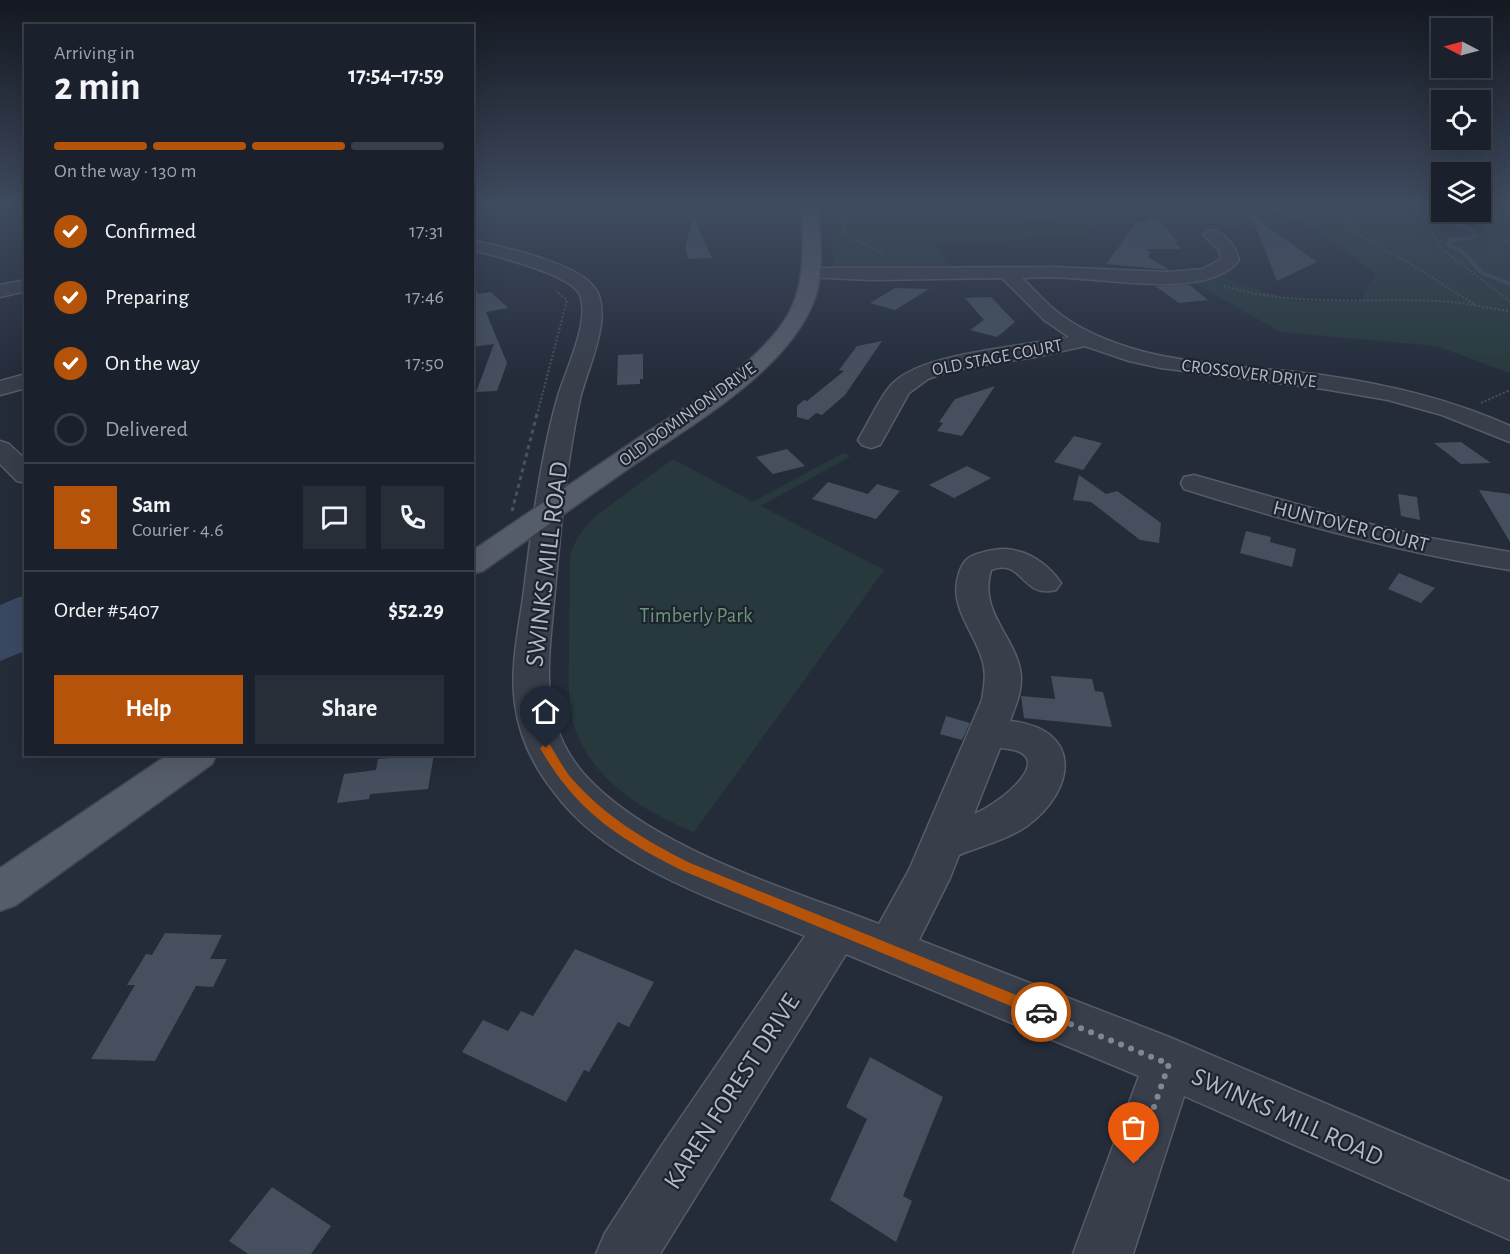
<!DOCTYPE html>
<html lang="en">
<head>
<meta charset="utf-8">
<style>
  :root { --surface:#1b212c; --page:#282e38; --text:#f1f3f6; --muted:#a0a3a9; --line:#393e48; --accent:#b45309 }
  body { margin:0; font-family:"Alegreya Sans",sans-serif; background:var(--page); color:var(--text); height:100vh; display:flex; flex-direction:column; font-size:22px; white-space:nowrap }
  * { box-sizing:border-box; margin:0 }
  p { font-size:20px; color:var(--muted) }
  .icon { flex:none; width:33px; height:33px; fill:none; stroke:currentColor; stroke-width:2; stroke-linecap:round; stroke-linejoin:round }
  .map { position:relative; flex:1; overflow:hidden }
  .side { position:absolute; left:24px; top:24px; width:450px; height:732px; display:flex; flex-direction:column; background:var(--surface); border-radius:0px; box-shadow:0 6px 24px #0002,0 0 0 2px var(--line) }
  .side>* { flex:none }
  .needle { width:39px; rotate:276deg }
  .buttons { position:absolute; left:1431px; top:18px; display:grid; gap:12px }
  .buttons a { display:grid; place-items:center; width:60px; height:60px; border-radius:0px; background:var(--surface); box-shadow:0 6px 24px #0002,0 0 0 2px var(--line); font-size:30px }
  .pin { position:absolute; display:grid; place-items:center; width:51px; height:51px; color:#fff; margin:-62px -26px; border-radius:50% 50% 50% 0; rotate:-45deg; box-shadow:0 0 6px #0007 }
  .pin .icon { rotate:45deg }
  .courier { position:absolute; display:grid; place-items:center; width:60px; height:60px; margin:-30px; border:4px solid #b45309; border-radius:50%; background:#fff; color:#222; box-shadow:0 2px 8px #0007 }
  .head em { font-style:normal; font-weight:600 }
  .head div { display:flex; flex-direction:column-reverse }
  .head { display:flex; align-items:center; justify-content:space-between; height:102px; padding:0 30px }
  h1 { font-size:39px; font-weight:600; line-height:45px }
  .bar { display:grid; grid-template-columns:repeat(4,1fr); gap:9px 6px; align-content:center; height:72px; padding:0 30px }
  .bar i { height:8px; border-radius:4px; background:var(--line) }
  .bar .current { background:var(--accent) }
  .bar p { grid-column:span 4 }
  .line { display:flex; align-items:center; gap:15px; padding:0 30px; border-top:2px solid var(--line) }
  .line div { flex:1 }
  .round { display:grid; place-items:center; flex:none; width:63px; height:63px; border-radius:0px; background:var(--page) }
  ol { padding:0 30px; list-style:none }
  li { display:flex; align-items:center; gap:18px; height:66px }
  li p { margin-inline-start:auto }
  li .icon { padding:6px; border-radius:50%; background:var(--accent); color:#fff; stroke-width:4 }
  li:last-child { color:var(--muted) }
  li i { width:33px; height:33px; border:3px solid var(--line); border-radius:50% }
  .action { display:flex; gap:12px; margin-top:auto; padding:12px 30px }
  .action a { flex:1; height:69px; border-radius:0px; background:var(--accent); color:#fff; font-size:24px; font-weight:600; line-height:69px; text-align:center }
  .action a+a { background:var(--page); color:var(--text) }
  .map>svg:first-child { display:block }
  .green { fill:#27393c }
  .water { fill:#3a4962 }
  .lines { fill:none; stroke-linecap:round; stroke-linejoin:round }
  .stream { stroke:#3a4962; stroke-width:4 }
  .building { fill:#454f5e }
  .minor-casing { stroke:#565c68; stroke-width:3 }
  .major-casing { stroke:#414753; stroke-width:3 }
  .path-far1 { stroke:#445458; stroke-width:2; stroke-dasharray:2 2; stroke-linecap:butt }
  .path { stroke:#445458; stroke-width:3; stroke-dasharray:4 4; stroke-linecap:butt }
  .minor { fill:#383e4a; fill-rule:evenodd }
  .major { fill:#565d6a; fill-rule:evenodd }
  .route { fill:#b45309 }
  .done { stroke:#818895; stroke-width:6; stroke-dasharray:0 10.8 }
  .labels { text-anchor:middle; stroke-width:4.5; stroke-linejoin:round; paint-order:stroke }
  .far-street-label { font-size:18px; fill:#b3b9c6; stroke:#1d232f }
  .street-label { font-size:21px; fill:#b3b9c6; stroke:#1d232f }
  .park-label { font-size:21px; fill:#6b9677; stroke:#1d232f }
  .near-street-label { font-size:26px; fill:#b3b9c6; stroke:#1d232f }
</style>
</head>
<body>
<div class="map">
<svg width="1510" height="1254" viewBox="0 0 1510 1254">
  <rect width="100%" height="100%" fill="#242c3a"/>
  <path class="green" d="M 830,204 L 1119,204 L 1093,206 L 1087,234 L 1014,240 L 936,242 L 953,270 L 844,269 L 833,266 Z
    M 1219,204 L 1441,204 L 1442,212 L 1480,212 L 1481,204 L 1510,204 L 1510,373 L 1436,346 L 1281,332 L 1190,281 L 1218,276 L 1293,301 L 1359,302 L 1376,274 L 1308,223 L 1260,211 L 1219,229 L 1214,228 L 1253,210 Z
    M 843,453 L 851,456 L 761,506 L 884,570 L 694,832 C 642,811 585,776 572,717 C 567,694 569,671 569,648 C 569,617 570,586 570,556 C 575,539 583,528 596,516 L 673,459 L 753,502 Z"/>
  <path class="water" d="M 19,597 L 25,597 L 25,651 L 0,661 L 0,605 Z"/>
  <g class="lines">
    <path class="stream" d="M 1427,204 L 1431,210 L 1447,217 L 1442,222 L 1469,228 L 1477,235 L 1471,238 L 1450,240 L 1448,245 L 1462,251 L 1482,273 L 1510,284"/>
  </g>
  <path class="building" d="M 693,215 L 712,258 L 688,259 L 685,249 Z
    M 1251,215 L 1317,262 L 1277,281 Z
    M 1148,220 L 1160,221 L 1178,242 L 1175,242 L 1181,249 L 1147,249 L 1150,252 L 1148,257 L 1170,270 L 1106,264 L 1137,222 L 1146,223 Z
    M 472,281 L 478,294 L 491,292 L 508,308 L 486,312 L 507,363 L 497,391 L 476,392 L 494,344 L 472,347 Z
    M 1190,285 L 1208,300 L 1179,303 L 1155,286 Z
    M 895,288 L 929,289 L 895,310 L 870,303 Z
    M 991,297 L 1015,322 L 997,337 L 970,330 L 984,320 L 965,298 Z
    M 882,341 L 845,395 L 822,415 L 816,413 L 808,420 L 797,417 L 797,406 L 804,400 L 807,401 L 844,371 L 839,370 L 857,346 Z
    M 643,354 L 643,379 L 640,379 L 640,384 L 617,385 L 618,355 Z
    M 995,386 L 962,436 L 937,431 L 943,423 L 939,422 L 955,399 Z
    M 1074,436 L 1102,443 L 1083,470 L 1054,462 Z
    M 1461,442 L 1491,463 L 1461,464 L 1434,443 Z
    M 787,449 L 805,466 L 773,474 L 756,457 Z
    M 967,466 L 991,478 L 954,498 L 929,485 Z
    M 1079,475 L 1106,494 L 1117,491 L 1161,523 L 1159,543 L 1140,540 L 1091,502 L 1073,500 Z
    M 828,482 L 868,494 L 877,484 L 900,491 L 876,519 L 812,499 Z
    M 1479,490 L 1510,494 L 1510,542 Z
    M 1398,494 L 1417,497 L 1420,520 L 1401,516 Z
    M 1246,531 L 1271,537 L 1270,542 L 1296,549 L 1292,567 L 1240,553 Z
    M 1399,573 L 1435,588 L 1421,603 L 1388,589 Z
    M 1051,676 L 1092,679 L 1095,691 L 1103,692 L 1112,727 L 1024,718 L 1021,696 L 1055,699 Z
    M 946,716 L 970,723 L 962,740 L 940,734 Z
    M 434,754 L 428,789 L 370,794 L 369,799 L 337,803 L 344,774 L 376,770 L 378,759 Z
    M 165,933 L 222,935 L 210,959 L 227,959 L 213,987 L 196,986 L 155,1061 L 91,1059 L 135,985 L 127,985 L 146,954 L 152,955 Z
    M 575,949 L 654,982 L 629,1027 L 618,1022 L 589,1072 L 584,1070 L 566,1102 L 462,1052 L 483,1020 L 508,1031 L 521,1011 L 533,1016 Z
    M 870,1057 L 943,1097 L 903,1196 L 912,1201 L 896,1242 L 830,1200 L 867,1119 L 846,1107 Z
    M 272,1187 L 331,1226 L 311,1254 L 248,1254 L 229,1241 Z"/>
  <g class="lines">
    <defs>
      <path id="minor" d="M 1211,230 C 1226,234 1235,246 1239,260 C 1213,297 1121,281 1082,279 C 1062,277 1042,277 1022,278 C 1038,294 1053,311 1073,323 C 1146,367 1239,364 1321,375 C 1386,384 1450,399 1510,426 L 1510,442 L 1442,415 L 1388,400 L 1324,389 L 1161,368 L 1129,361 L 1085,346 L 1035,357 L 953,370 L 928,379 L 909,393 L 880,445 L 871,448 L 862,445 L 858,440 C 868,424 879,398 892,384 C 923,352 1023,347 1069,337 L 1044,320 L 1002,278 L 872,280 L 805,277 L 802,273 L 805,269 L 811,268 L 1052,267 L 1168,272 L 1203,269 L 1221,259 L 1219,250 L 1203,235 Z
        M 472,240 C 502,247 575,262 594,287 C 615,314 587,369 580,399 C 566,465 560,534 554,601 C 551,635 546,669 551,703 C 555,729 566,753 583,773 C 649,848 786,888 879,924 L 909,870 L 982,700 C 984,686 987,673 982,659 C 973,629 948,606 959,573 C 963,562 966,558 977,554 C 990,550 1003,547 1017,551 C 1035,555 1051,568 1061,583 L 1056,590 C 1021,599 1023,557 991,570 C 978,614 1017,636 1021,676 C 1022,692 1015,707 1010,721 C 1084,729 1076,790 1027,826 C 1007,840 981,846 959,855 L 950,878 L 919,940 L 1169,1037 L 1510,1182 L 1510,1240 L 1184,1096 L 1133,1254 L 1073,1254 L 1139,1076 L 846,954 L 660,1254 L 596,1254 L 605,1233 L 660,1148 L 805,936 C 722,902 609,867 554,792 C 534,767 519,736 515,704 C 510,669 518,632 523,598 C 531,534 540,458 558,396 C 565,372 592,318 579,293 C 567,273 496,256 472,250 ZM 1000,748 C 1065,752 1000,804 974,814 Z
        M 26,280 L 26,291 L 0,297 L 0,285 Z
        M 26,374 L 26,388 L 0,395 L 0,381 Z
        M 0,441 L 9,444 L 26,460 L 26,483 L 17,481 L 0,464 Z
        M 1194,475 L 1357,521 L 1430,538 L 1510,552 L 1510,570 C 1399,552 1292,523 1184,489 L 1181,483 L 1184,477 Z"/>
      <path id="major" d="M 802,204 L 818,204 C 819,234 825,266 816,295 C 792,369 692,424 632,466 C 582,501 532,536 483,571 L 472,574 L 472,551 C 526,514 580,478 634,441 C 682,409 763,363 790,311 C 807,277 802,241 802,204 Z
        M 169,754 L 217,754 L 212,764 L 16,905 L 0,911 L 0,868 Z"/>
    </defs>
    <use href="#minor" class="minor-casing"/>
    <use href="#major" class="major-casing"/>
    <path class="path-far1" d="M 835,204 L 841,213 L 844,233 C 856,243 871,245 883,255
      M 1328,204 L 1349,220 L 1348,229 L 1414,266 L 1474,304
      M 1416,204 L 1442,249 L 1510,301
      M 1279,208 L 1332,208
      M 1477,212 L 1498,237 L 1510,245
      M 841,213 L 902,216 L 997,213 L 1049,219 L 1082,204
      M 1228,227 L 1279,208 L 1278,204
      M 1224,286 C 1294,307 1365,298 1438,301 C 1462,302 1486,308 1510,311
      M 1481,403 L 1510,390
      M 538,411 L 567,300 L 556,291"/>
    <path class="path" d="M 512,511 L 538,410"/>
    <use href="#minor" class="minor"/>
    <use href="#major" class="major"/>
  </g>
  <linearGradient id="sky" x2="0" y2="1"><stop stop-color="#141820"/><stop offset="0.54" stop-color="#3f4b60"/><stop offset="1" stop-color="#3f4b60" stop-opacity="0"/></linearGradient>
  <rect width="1510" height="380" fill="url(#sky)"/>
  <path class="route" d="M 546,743 L 550,745 C 557,756 564,770 573,780 C 606,817 646,841 690,863 L 1046,1007 L 1048,1012 L 1046,1016 L 1041,1019 L 1035,1016 L 681,870 C 618,838 576,811 540,748 Z"/>
  <g class="lines">
    <path class="done" d="M 1041,1012 L 1169,1064 L 1134,1164"/>
  </g>
  <g class="labels">
    <g class="far-street-label">
      <text transform="translate(997 357) rotate(-11)" y="6">OLD STAGE COURT</text>
      <text transform="translate(1249 373) rotate(7)" y="6">CROSSOVER DRIVE</text>
      <text transform="translate(687 414) rotate(-36)" y="6">OLD DOMINION DRIVE</text>
    </g>
    <g class="street-label">
      <text transform="translate(1351 526) rotate(14)" y="7">HUNTOVER COURT</text>
    </g>
    <g class="park-label">
      <text x="696" y="622">Timberly Park</text>
    </g>
    <g class="near-street-label">
      <text transform="translate(546 564) rotate(-83)" y="9">SWINKS MILL ROAD</text>
      <text transform="translate(731 1091) rotate(-57)" y="9">KAREN FOREST DRIVE</text>
      <text transform="translate(1288 1116) rotate(24)" y="9">SWINKS MILL ROAD</text>
    </g>
  </g>
</svg>
<div class="buttons">
<a><svg class="needle" viewBox="-14 -14 28 28"><path d="M0-13l5 13h-10z" fill="#e53935"/><path d="M0 13l5-13h-10z" fill="#a0a3a9"/></svg></a>
<a><svg class="icon" aria-label="locate" viewBox="0 0 24 24"><circle cx="12" cy="12" r="6"/><path d="M12 2v4M12 18v4M2 12h4M18 12h4"/></svg></a>
<a><svg class="icon" aria-label="layers" viewBox="0 0 24 24"><path d="M12 4l9 5-9 5-9-5zM3 14l9 5 9-5"/></svg></a>
</div>
<div class="pin" style="left:1134px;top:1164px;background:#ea580c"><svg class="icon" aria-label="bag" viewBox="0 0 24 24"><path d="M5 8h14l-1 12H6zM9 8a3 3 0 0 1 6 0"/></svg></div>
<div class="pin" style="left:546px;top:748px;background:#1f2937"><svg class="icon" aria-label="home" viewBox="0 0 24 24"><path d="M3 11l9-7 9 7M6 9v11h12V9"/></svg></div>
<div class="courier" style="left:1041px;top:1012px"><svg class="icon" aria-label="car" viewBox="0 0 24 24"><path d="M5 17H2v-5l4-1 3-4h7l3 4 3 1v5h-3M9 17h6M6 11h13"/><circle cx="7" cy="17" r="2"/><circle cx="17" cy="17" r="2"/></svg></div>
<section class="side">
<div class="head"><div><h1>2 min</h1><p>Arriving in</p></div><em>17:54–17:59</em></div>
<div class="bar"><i class="current"></i><i class="current"></i><i class="current"></i><i></i><p>On the way · 130 m</p></div>
<ol>
<li><svg class="icon" aria-label="check" viewBox="0 0 24 24"><path d="M5 12l5 5 9-10"/></svg>Confirmed<p>17:31</p></li>
<li><svg class="icon" aria-label="check" viewBox="0 0 24 24"><path d="M5 12l5 5 9-10"/></svg>Preparing<p>17:46</p></li>
<li><svg class="icon" aria-label="check" viewBox="0 0 24 24"><path d="M5 12l5 5 9-10"/></svg>On the way<p>17:50</p></li>
<li><i></i>Delivered</li>
</ol>
<div class="line" style="height:108px"><b class="round" style="background:var(--accent);color:#fff">S</b><div><b>Sam</b><p>Courier · 4.6</p></div><a class="round"><svg class="icon" aria-label="chat" viewBox="0 0 24 24"><path d="M4 5h16v11H9l-5 4z"/></svg></a><a class="round"><svg class="icon" aria-label="phone" viewBox="0 0 24 24"><path d="M5 4h4l2 5-3 2q2 4 5 5l2-3 5 2v4C11 20 4 13 5 4z"/></svg></a></div>
<div class="line" style="height:78px"><div>Order #5407</div><b>$52.29</b></div>
<div class="action"><a>Help</a><a>Share</a></div>
</section>
</div>
</body>
</html>
